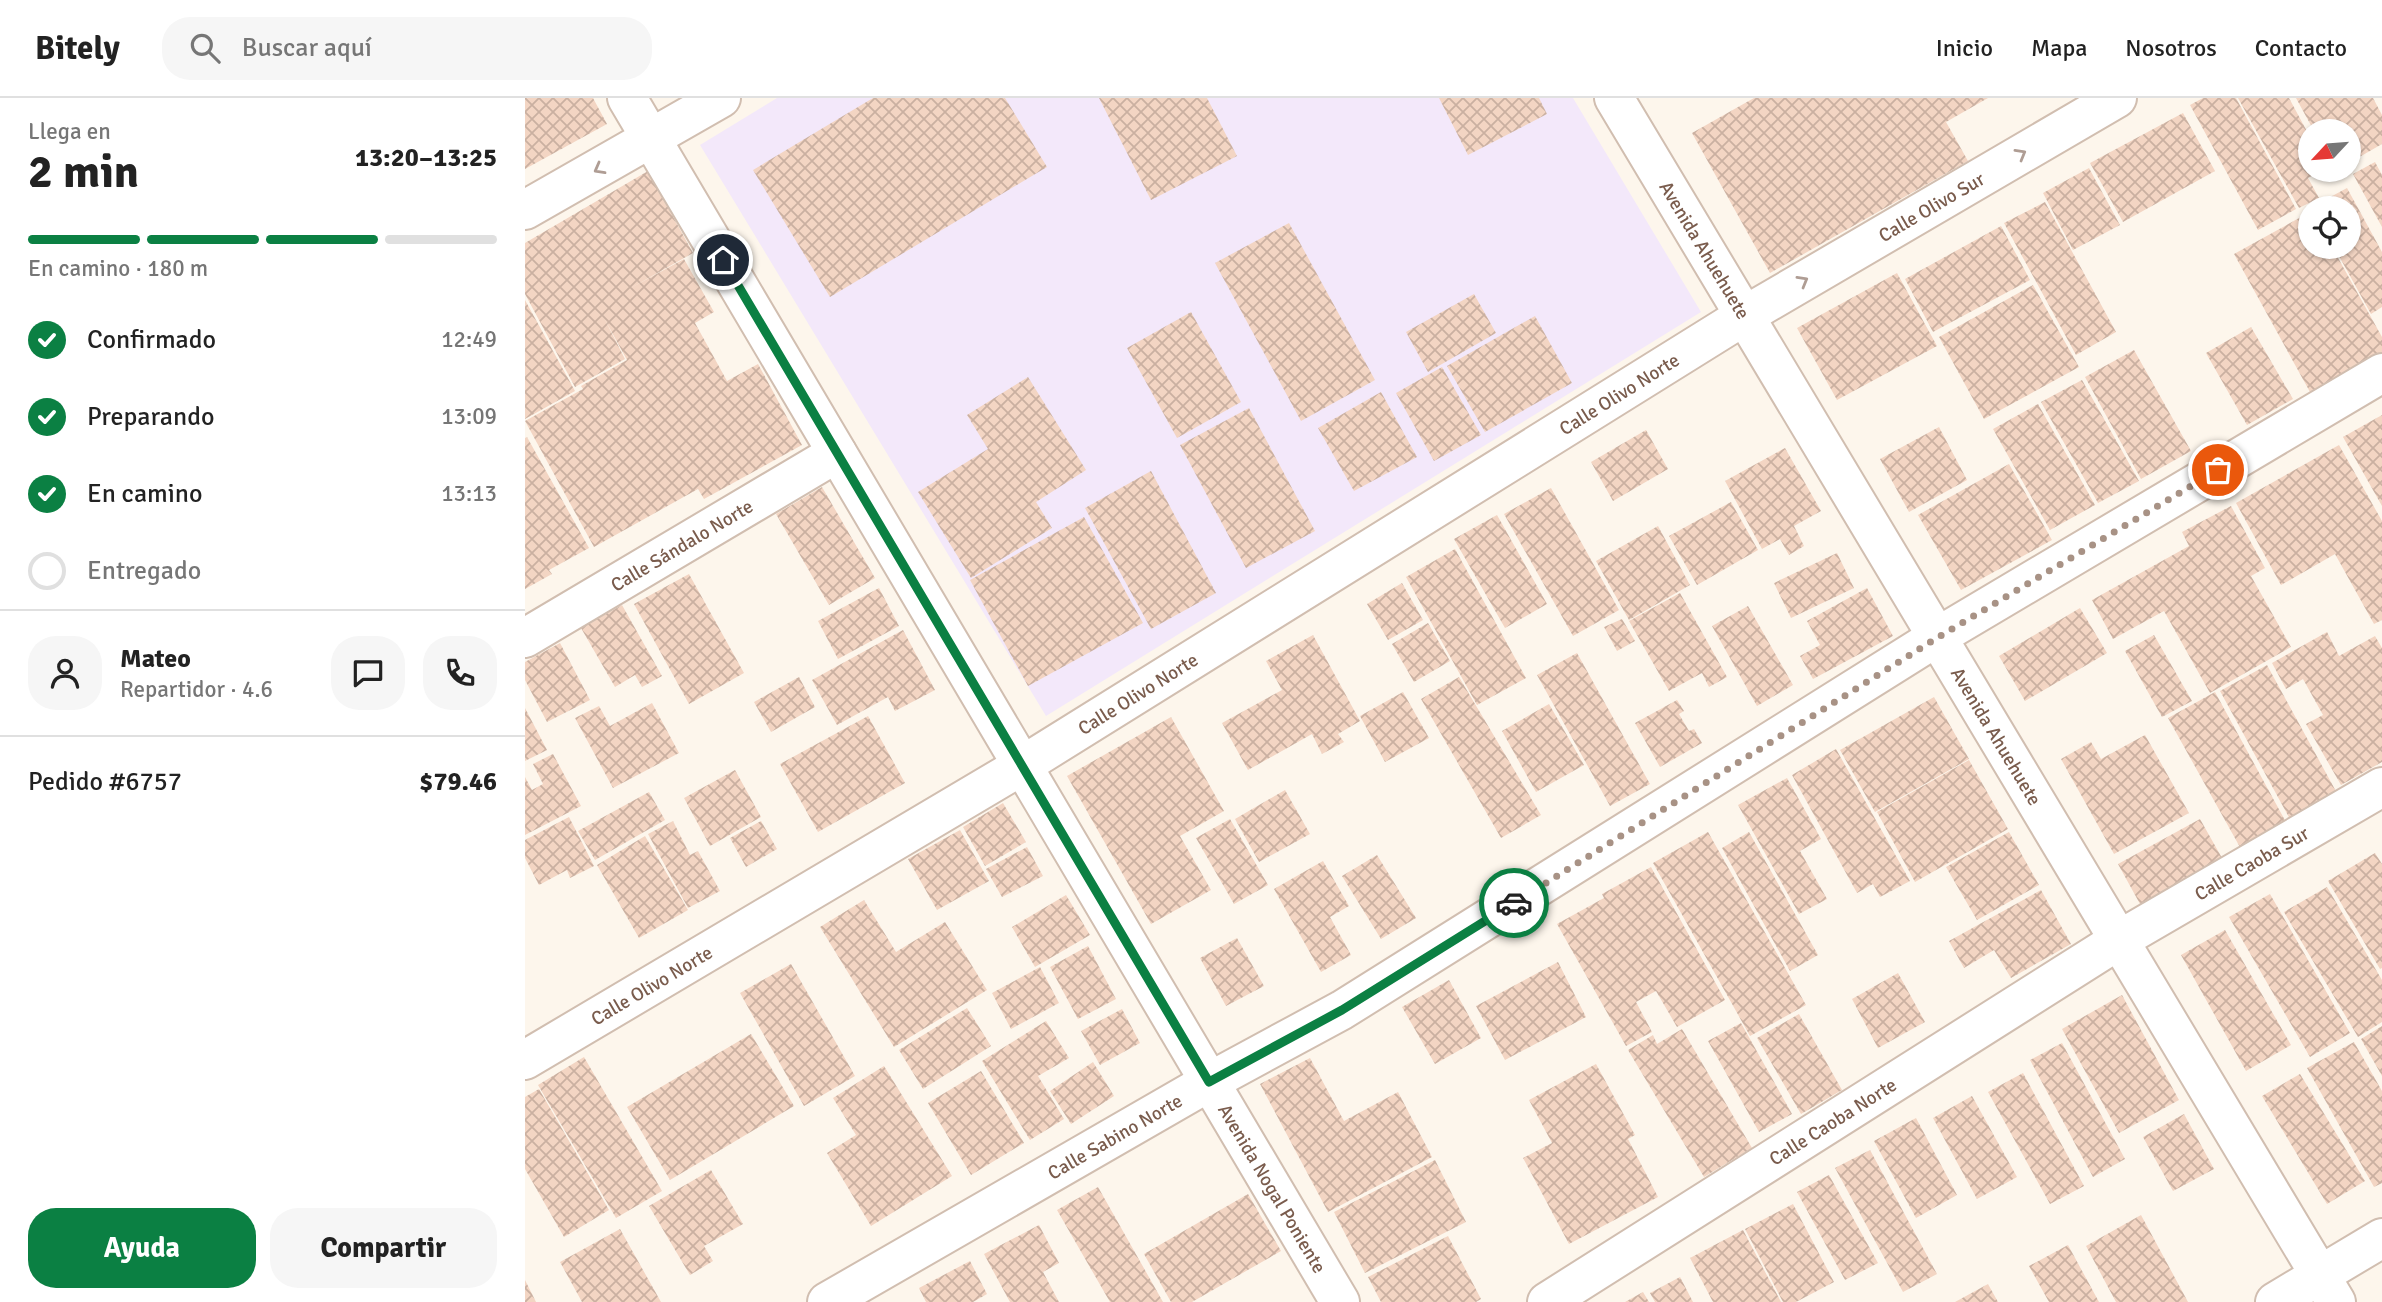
<!DOCTYPE html>
<html lang="es">
<head>
<meta charset="utf-8">
<style>
  :root { --surface:#fff; --page:#f6f6f6; --text:#222; --muted:#767676; --line:#e0e0e0; --accent:#0b8043 }
  body { margin:0; font-family:Signika,sans-serif; background:var(--page); color:var(--text); height:100vh; display:flex; flex-direction:column; font-size:26px; white-space:nowrap }
  * { box-sizing:border-box; margin:0 }
  p { font-size:23px; color:var(--muted) }
  .icon { flex:none; width:38px; height:38px; fill:none; stroke:currentColor; stroke-width:2; stroke-linecap:round; stroke-linejoin:round }
  .map { position:relative; flex:1; overflow:hidden }
  .drawer { display:flex; flex-direction:column; background:var(--surface); width:525px }
  .drawer>* { flex:none }
  .needle { width:46px; rotate:244deg }
  .controls { position:absolute; left:1773px; top:21px; display:grid; gap:14px }
  .controls a { display:grid; place-items:center; width:63px; height:63px; border-radius:50%; background:var(--surface); box-shadow:0 2px 5px #0004; font-size:35px }
  .pin { position:absolute; display:grid; place-items:center; width:60px; height:60px; color:#fff; margin:-30px; border:4px solid #fff; border-radius:50%; box-shadow:0 2px 7px #0007 }
  .courier { position:absolute; display:grid; place-items:center; width:70px; height:70px; margin:-35px; border:5px solid #0b8043; border-radius:50%; background:#fff; color:#222; box-shadow:0 2px 9px #0007 }
  .head em { font-style:normal; font-weight:700 }
  .head div { display:flex; flex-direction:column-reverse }
  .head { display:flex; align-items:center; justify-content:space-between; height:119px; padding:0 28px }
  h1 { font-size:46px; font-weight:700; line-height:52px }
  .bar { display:grid; grid-template-columns:repeat(4,1fr); gap:10px 7px; align-content:center; height:84px; padding:0 28px }
  .bar i { height:9px; border-radius:5px; background:var(--line) }
  .bar .current { background:var(--accent) }
  .bar p { grid-column:span 4 }
  .line { display:flex; align-items:center; gap:18px; padding:0 28px; border-top:2px solid var(--line) }
  .line div { flex:1 }
  .round { display:grid; place-items:center; flex:none; width:74px; height:74px; border-radius:28px; background:var(--page) }
  ol { padding:0 28px; list-style:none }
  li { display:flex; align-items:center; gap:21px; height:77px }
  li p { margin-inline-start:auto }
  li .icon { padding:7px; border-radius:50%; background:var(--accent); color:#fff; stroke-width:4 }
  li:last-child { color:var(--muted) }
  li i { width:38px; height:38px; border:4px solid var(--line); border-radius:50% }
  .cta { display:flex; gap:14px; margin-top:auto; padding:14px 28px }
  .cta a { flex:1; height:80px; border-radius:28px; background:var(--accent); color:#fff; font-size:28px; font-weight:700; line-height:80px; text-align:center }
  .cta a+a { background:var(--page); color:var(--text) }
  header { display:flex; align-items:center; gap:42px; box-sizing:border-box; height:98px; padding:0 35px; background:var(--surface); border-bottom:2px solid var(--line) }
  header strong { font-size:33px }
  nav { display:flex; gap:38px; margin-inline-start:auto; font-size:24px }
  .search { width:490px; height:63px; background:var(--page); display:flex; align-items:center; gap:18px; box-sizing:border-box; padding:0 24px; border-radius:28px; color:var(--muted); font-size:26px }
  main { display:flex; flex:1; min-height:0 }
  .map>svg:first-child { display:block }
  .education { fill:#f3e8fa }
  .building { fill:url(#building-cross-hatch) }
  .lines { fill:none; stroke-linecap:round; stroke-linejoin:round }
  .minor-casing { stroke:#d1beb0; stroke-width:42 }
  .tertiary-casing { stroke:#d1beb0; stroke-width:42 }
  .minor { stroke:#fff; stroke-width:38 }
  .tertiary { stroke:#fff; stroke-width:38 }
  .oneway { stroke:#af9d94 }
  .done { stroke:#a89285; stroke-width:7; stroke-dasharray:0 12.6 }
  .route { stroke:#0b8043; stroke-width:9 }
  .labels { text-anchor:middle; stroke-width:7; stroke-linejoin:round; paint-order:stroke }
  .street-label { font-size:19px; fill:#7a5c4d; stroke:#fffaf3 }
</style>
</head>
<body>
<header>
<strong>Bitely</strong>
<div class="search"><svg class="icon" aria-label="search" viewBox="0 0 24 24"><circle cx="10" cy="10" r="6"/><path d="M15 15l6 6"/></svg>Buscar aquí</div>
<nav><a>Inicio</a><a>Mapa</a><a>Nosotros</a><a>Contacto</a></nav>
</header>
<main>
<section class="drawer">
<div class="head"><div><h1>2 min</h1><p>Llega en</p></div><em>13:20–13:25</em></div>
<div class="bar"><i class="current"></i><i class="current"></i><i class="current"></i><i></i><p>En camino · 180 m</p></div>
<ol>
<li><svg class="icon" aria-label="check" viewBox="0 0 24 24"><path d="M5 12l5 5 9-10"/></svg>Confirmado<p>12:49</p></li>
<li><svg class="icon" aria-label="check" viewBox="0 0 24 24"><path d="M5 12l5 5 9-10"/></svg>Preparando<p>13:09</p></li>
<li><svg class="icon" aria-label="check" viewBox="0 0 24 24"><path d="M5 12l5 5 9-10"/></svg>En camino<p>13:13</p></li>
<li><i></i>Entregado</li>
</ol>
<div class="line" style="height:126px"><a class="round"><svg class="icon" aria-label="person" viewBox="0 0 24 24"><circle cx="12" cy="8" r="4"/><path d="M4 21q1-7 8-7t8 7"/></svg></a><div><b>Mateo</b><p>Repartidor · 4.6</p></div><a class="round"><svg class="icon" aria-label="chat" viewBox="0 0 24 24"><path d="M4 5h16v11H9l-5 4z"/></svg></a><a class="round"><svg class="icon" aria-label="phone" viewBox="0 0 24 24"><path d="M5 4h4l2 5-3 2q2 4 5 5l2-3 5 2v4C11 20 4 13 5 4z"/></svg></a></div>
<div class="line" style="height:91px"><div>Pedido #6757</div><b>$79.46</b></div>
<div class="cta"><a>Ayuda</a><a>Compartir</a></div>
</section>
<div class="map">
<svg width="1857" height="1204" viewBox="0 0 1857 1204">
  <defs>
    <pattern id="building-cross-hatch" width="8" height="8" patternUnits="userSpaceOnUse" patternTransform="scale(1.75)"><rect width="8" height="8" fill="#f3d5c3"/><path d="M0 0l8 8M0 8l8-8" fill="none" stroke="#cab0a1"/></pattern>
  </defs>
  <rect width="100%" height="100%" fill="#fdf6ec"/>
  <path class="education" d="M 252,0 L 1048,0 L 1176,214 L 521,618 L 175,47 Z"/>
  <path class="building" d="M 0,0 L 68,0 L 82,26 L 0,71 Z
    M 348,0 L 480,0 L 522,69 L 305,199 L 228,72 Z
    M 574,0 L 682,0 L 712,58 L 626,102 Z
    M 914,0 L 1014,0 L 1022,16 L 943,57 Z
    M 1229,0 L 1463,0 L 1421,24 L 1443,63 L 1245,175 L 1167,35 Z
    M 1678,0 L 1711,0 L 1771,111 L 1733,132 L 1665,7 Z
    M 1713,0 L 1764,0 L 1785,39 L 1785,72 L 1798,72 L 1783,80 L 1794,100 L 1774,110 Z
    M 1771,0 L 1848,0 L 1857,17 L 1857,46 L 1824,65 L 1824,33 L 1789,33 Z
    M 1658,15 L 1690,73 L 1598,124 L 1565,65 Z
    M 1850,64 L 1857,77 L 1857,129 L 1828,76 Z
    M 1564,70 L 1595,127 L 1548,152 L 1518,95 Z
    M 123,73 L 168,155 L 104,191 L 159,161 L 189,214 L 170,225 L 202,283 L 233,266 L 277,347 L 179,401 L 173,391 L 69,449 L 0,323 L 58,291 L 56,288 L 102,262 L 79,220 L 100,261 L 50,289 L 0,196 L 0,145 Z
    M 1822,90 L 1857,154 L 1857,209 L 1846,216 L 1809,149 L 1824,149 L 1824,110 L 1785,110 Z
    M 1520,104 L 1591,234 L 1551,257 L 1479,125 Z
    M 1785,114 L 1785,149 L 1807,149 L 1857,239 L 1857,255 L 1785,294 L 1709,156 Z
    M 764,125 L 850,282 L 776,323 L 690,165 Z
    M 1476,128 L 1505,182 L 1408,234 L 1380,181 Z
    M 1372,175 L 1412,248 L 1312,302 L 1272,230 Z
    M 1508,187 L 1554,269 L 1459,321 L 1414,239 Z
    M 949,196 L 971,235 L 903,274 L 881,234 Z
    M 0,202 L 50,293 L 0,321 Z
    M 666,214 L 716,304 L 652,340 L 602,250 Z
    M 1010,218 L 1047,285 L 960,334 L 922,268 Z
    M 1726,229 L 1768,301 L 1722,327 L 1681,255 Z
    M 1609,252 L 1666,353 L 1616,381 L 1560,279 Z
    M 917,269 L 956,337 L 909,363 L 871,295 Z
    M 503,279 L 561,372 L 511,404 L 527,430 L 446,480 L 393,394 L 463,351 L 442,317 Z
    M 1557,282 L 1614,383 L 1573,405 L 1516,304 Z
    M 856,294 L 892,359 L 829,393 L 793,330 Z
    M 1513,306 L 1570,407 L 1525,432 L 1468,331 Z
    M 724,310 L 790,433 L 721,470 L 655,347 Z
    M 1857,317 L 1857,408 L 1818,339 Z
    M 1414,329 L 1442,382 L 1384,414 L 1355,361 Z
    M 1121,332 L 1143,371 L 1088,403 L 1066,364 Z
    M 2,339 L 64,450 L 24,472 L 27,476 L 0,491 L 0,340 Z
    M 1814,347 L 1857,423 L 1857,522 L 1849,526 L 1810,456 L 1756,487 L 1711,405 Z
    M 1260,350 L 1296,413 L 1269,428 L 1279,448 L 1264,457 L 1255,441 L 1237,451 L 1200,383 Z
    M 1484,366 L 1527,442 L 1436,492 L 1393,417 Z
    M 626,373 L 691,495 L 626,531 L 560,410 Z
    M 297,389 L 350,480 L 304,507 L 251,416 Z
    M 1026,390 L 1094,512 L 1048,538 L 979,416 Z
    M 1206,404 L 1233,452 L 1172,487 L 1144,438 Z
    M 1706,408 L 1740,470 L 1726,478 L 1766,549 L 1685,595 L 1639,513 L 1588,541 L 1567,502 L 1664,448 L 1657,434 Z
    M 972,417 L 1022,506 L 980,530 L 929,441 Z
    M 559,419 L 618,525 L 503,588 L 445,482 Z
    M 1133,428 L 1165,487 L 1104,522 L 1071,463 Z
    M 930,451 L 1001,580 L 952,607 L 881,479 Z
    M 1312,455 L 1329,490 L 1266,520 L 1249,485 Z
    M 164,476 L 219,575 L 164,606 L 109,506 Z
    M 877,485 L 898,522 L 863,542 L 842,506 Z
    M 354,490 L 374,528 L 313,561 L 293,523 Z
    M 1342,490 L 1368,538 L 1288,581 L 1275,558 L 1295,547 L 1282,523 Z
    M 1155,495 L 1202,579 L 1184,589 L 1177,575 L 1144,593 L 1104,523 Z
    M 97,507 L 137,578 L 117,589 L 110,577 L 90,589 L 56,530 Z
    M 1223,508 L 1268,587 L 1232,608 L 1187,528 Z
    M 1555,510 L 1582,555 L 1500,603 L 1474,558 Z
    M 1097,521 L 1110,543 L 1092,553 L 1079,529 Z
    M 903,525 L 925,563 L 889,584 L 867,546 Z
    M 378,532 L 410,592 L 370,613 L 363,599 L 312,627 L 287,582 Z
    M 1802,534 L 1814,558 L 1850,538 L 1857,550 L 1857,664 L 1816,687 L 1781,626 L 1798,617 L 1778,581 L 1761,591 L 1747,565 Z
    M 788,537 L 835,623 L 813,636 L 819,644 L 797,656 L 787,636 L 723,672 L 697,625 L 757,592 L 741,563 Z
    M 1629,537 L 1667,603 L 1637,619 L 1600,553 Z
    M 35,545 L 65,602 L 22,624 L 0,582 L 0,564 Z
    M 1052,555 L 1125,686 L 1085,708 L 1012,577 Z
    M 1742,567 L 1813,697 L 1766,723 L 1695,593 Z
    M 274,579 L 290,609 L 246,634 L 229,604 Z
    M 934,579 L 1016,717 L 976,740 L 896,601 Z
    M 878,594 L 904,640 L 860,664 L 835,618 Z
    M 1690,594 L 1762,726 L 1716,751 L 1643,620 Z
    M 1409,599 L 1444,661 L 1350,714 L 1315,652 Z
    M 1152,602 L 1159,613 L 1154,616 L 1164,633 L 1169,631 L 1177,645 L 1135,669 L 1110,625 Z
    M 127,605 L 154,655 L 88,690 L 50,620 L 74,608 L 85,628 Z
    M 1024,606 L 1059,667 L 1011,694 L 977,633 Z
    M 0,610 L 22,652 L 0,663 Z
    M 343,618 L 380,685 L 293,734 L 255,666 Z
    M 646,619 L 699,713 L 655,738 L 686,792 L 626,826 L 542,678 Z
    M 1620,637 L 1664,715 L 1589,756 L 1536,661 L 1566,644 L 1576,661 Z
    M 1311,651 L 1385,783 L 1355,799 L 1348,786 L 1332,795 L 1267,677 Z
    M 28,656 L 56,708 L 0,737 L 0,679 L 7,692 L 18,686 L 8,666 Z
    M 1444,662 L 1483,731 L 1390,784 L 1352,714 Z
    M 210,672 L 236,719 L 185,748 L 159,700 Z
    M 1262,680 L 1296,741 L 1275,753 L 1302,801 L 1274,816 L 1213,707 Z
    M 760,692 L 785,736 L 734,764 L 710,721 Z
    M 124,694 L 140,722 L 70,762 L 53,733 Z
    M 478,705 L 501,744 L 460,768 L 438,729 Z
    M 44,719 L 69,768 L 45,780 L 42,772 L 14,787 L 0,760 L 0,742 Z
    M 705,721 L 743,787 L 709,806 L 671,740 Z
    M 1675,721 L 1697,760 L 1615,806 L 1593,766 Z
    M 148,723 L 165,757 L 173,753 L 195,793 L 163,810 L 123,736 Z
    M 236,723 L 252,751 L 221,769 L 205,740 Z
    M 435,732 L 464,783 L 412,812 L 383,761 Z
    M 1183,734 L 1281,907 L 1225,938 L 1128,765 Z
    M 1224,734 L 1293,857 L 1265,873 L 1197,750 Z
    M 1484,734 L 1514,787 L 1452,822 L 1421,769 Z
    M 120,738 L 163,812 L 114,840 L 72,767 Z
    M 502,749 L 518,778 L 477,799 L 461,771 Z
    M 1850,755 L 1857,766 L 1857,870 L 1855,871 L 1803,783 Z
    M 852,757 L 891,820 L 856,841 L 817,778 Z
    M 798,763 L 824,808 L 805,819 L 826,857 L 796,874 L 749,791 Z
    M 1126,769 L 1200,902 L 1152,929 L 1131,893 L 1111,904 L 1127,934 L 1101,948 L 1032,826 L 1079,800 L 1077,796 Z
    M 1802,789 L 1857,882 L 1857,924 L 1833,939 L 1759,814 Z
    M 1516,792 L 1546,846 L 1486,880 L 1469,852 L 1439,870 L 1424,843 Z
    M 1745,796 L 1825,935 L 1785,959 L 1704,819 Z
    M 541,797 L 565,837 L 510,869 L 487,829 Z
    M 339,802 L 371,854 L 420,824 L 462,892 L 369,949 L 295,829 Z
    M 1700,832 L 1766,947 L 1721,973 L 1656,857 Z
    M 712,840 L 739,888 L 701,908 L 675,860 Z
    M 563,848 L 591,901 L 553,921 L 525,869 Z
    M 1033,864 L 1061,919 L 980,962 L 951,908 Z
    M 266,866 L 330,978 L 279,1008 L 215,895 Z
    M 515,869 L 534,905 L 486,931 L 467,895 Z
    M 1373,875 L 1400,924 L 1353,950 L 1327,901 Z
    M 924,882 L 956,940 L 910,966 L 877,909 Z
    M 1597,897 L 1654,1002 L 1594,1035 L 1537,931 Z
    M 442,910 L 466,948 L 398,991 L 374,952 Z
    M 597,911 L 615,945 L 575,967 L 556,933 Z
    M 1274,916 L 1317,992 L 1276,1016 L 1232,940 Z
    M 521,923 L 544,960 L 513,978 L 539,1021 L 505,1042 L 457,963 Z
    M 1216,925 L 1267,1016 L 1234,1034 L 1183,943 Z
    M 1857,928 L 1857,978 L 1836,941 Z
    M 1157,931 L 1227,1050 L 1179,1079 L 1103,952 L 1128,937 L 1132,946 Z
    M 226,936 L 269,1008 L 145,1082 L 102,1009 Z
    M 1829,944 L 1857,993 L 1857,1085 L 1849,1089 L 1782,970 Z
    M 1537,945 L 1600,1061 L 1568,1079 L 1505,962 Z
    M 59,959 L 137,1093 L 91,1120 L 13,987 Z
    M 785,960 L 819,1023 L 873,994 L 907,1059 L 803,1114 L 735,986 Z
    M 568,964 L 589,998 L 546,1026 L 525,993 Z
    M 1071,966 L 1110,1037 L 1103,1041 L 1133,1099 L 1044,1146 L 998,1060 L 1027,1045 L 1004,1002 Z
    M 359,968 L 427,1078 L 346,1128 L 302,1055 L 331,1037 L 308,1000 Z
    M 456,973 L 499,1045 L 446,1077 L 403,1005 Z
    M 1498,975 L 1559,1088 L 1525,1106 L 1463,994 Z
    M 1775,976 L 1840,1083 L 1802,1106 L 1737,998 Z
    M 14,991 L 84,1112 L 39,1139 L 0,1071 L 0,999 Z
    M 1447,998 L 1492,1079 L 1452,1101 L 1408,1020 Z
    M 1659,1016 L 1689,1071 L 1648,1093 L 1618,1039 Z
    M 1391,1020 L 1432,1097 L 1391,1120 L 1349,1043 Z
    M 1345,1052 L 1412,1176 L 1378,1194 L 1310,1070 Z
    M 910,1062 L 941,1124 L 840,1175 L 809,1114 Z
    M 186,1072 L 218,1126 L 179,1148 L 188,1163 L 165,1177 L 124,1108 Z
    M 1304,1077 L 1353,1165 L 1320,1182 L 1272,1094 Z
    M 573,1089 L 638,1204 L 585,1204 L 532,1112 Z
    M 723,1096 L 756,1153 L 667,1204 L 646,1204 L 619,1156 Z
    M 1268,1106 L 1309,1184 L 1271,1204 L 1258,1204 L 1220,1131 Z
    M 1616,1117 L 1663,1204 L 1591,1204 L 1561,1148 Z
    M 514,1127 L 534,1165 L 518,1174 L 534,1204 L 485,1204 L 459,1156 Z
    M 95,1131 L 136,1204 L 57,1204 L 35,1164 Z
    M 1218,1132 L 1256,1204 L 1188,1204 L 1165,1160 Z
    M 923,1138 L 956,1201 L 951,1204 L 856,1204 L 843,1179 Z
    M 1543,1147 L 1574,1204 L 1524,1204 L 1504,1168 Z
    M 445,1163 L 462,1196 L 448,1204 L 401,1204 L 394,1190 Z
    M 1155,1179 L 1168,1204 L 1130,1204 L 1125,1195 Z
    M 0,1182 L 11,1204 L 0,1204 Z
    M 1463,1186 L 1473,1204 L 1430,1204 Z
    M 1118,1194 L 1124,1204 L 1100,1204 Z"/>
  <g class="lines">
    <defs>
      <g id="minor">
        <path id="s1" d="M 1089,0 L 1811,1204"/>
        <path d="M 0,112 L 196,0"/>
        <path id="s2" d="M 0,540 L 312,355"/>
        <path id="s3" d="M 0,962 L 498,667 L 1219,218 L 1592,0"/>
        <path id="s4" d="M 302,1204 L 684,984 L 817,912 L 1412,539 L 1857,275"/>
        <path id="s5" d="M 1022,1204 L 1594,842 L 1857,689"/>
        <path d="M 1750,1204 L 1857,1140"/>
      </g>
      <g id="tertiary">
        <path id="s6" d="M 102,0 L 815,1204"/>
      </g>
    </defs>
    <use href="#minor" class="minor-casing"/>
    <use href="#tertiary" class="tertiary-casing"/>
    <use href="#minor" class="minor"/>
    <use href="#tertiary" class="tertiary"/>
  </g>
  <defs><path id="oneway-chevron" d="M-2-3.5L2.5 0L-2 3.5" fill="none" stroke-width="1.6" stroke-linecap="round" stroke-linejoin="round" transform="scale(1.75)"/></defs>
  <g class="oneway">
    <use href="#oneway-chevron" transform="translate(1496 56) rotate(-30)"/>
    <use href="#oneway-chevron" transform="translate(74 71) rotate(151)"/>
    <use href="#oneway-chevron" transform="translate(1278 183) rotate(-30)"/>
  </g>
  <g class="lines">
    <path class="done" d="M 989,805 L 1412,540 L 1693,372"/>
    <path class="route" d="M 198,162 L 684,984 L 817,912 L 989,805"/>
  </g>
  <g class="labels">
    <g class="street-label">
      <text dy="7" stroke="none"><textPath href="#s3" startOffset="1645">Calle Olivo Sur</textPath></text>
      <text dy="7" stroke="none"><textPath href="#s1" startOffset="177">Avenida Ahuehuete</textPath></text>
      <text dy="7" stroke="none"><textPath href="#s3" startOffset="1281">Calle Olivo Norte</textPath></text>
      <text dy="7" stroke="none"><textPath href="#s2" startOffset="182">Calle Sándalo Norte</textPath></text>
      <text dy="7" stroke="none"><textPath href="#s3" startOffset="714">Calle Olivo Norte</textPath></text>
      <text dy="7" stroke="none"><textPath href="#s1" startOffset="744">Avenida Ahuehuete</textPath></text>
      <text dy="7" stroke="none"><textPath href="#s5" startOffset="830">Calle Caoba Sur</textPath></text>
      <text dy="7" stroke="none"><textPath href="#s3" startOffset="147">Calle Olivo Norte</textPath></text>
      <text dy="7" stroke="none"><textPath href="#s5" startOffset="338">Calle Caoba Norte</textPath></text>
      <text dy="7" stroke="none"><textPath href="#s4" startOffset="332">Calle Sabino Norte</textPath></text>
      <text dy="7" stroke="none"><textPath href="#s6" startOffset="1267">Avenida Nogal Poniente</textPath></text>
    </g>
  </g>
</svg>
<div class="controls">
<a><svg class="needle" viewBox="-14 -14 28 28"><path d="M0-13l5 13h-10z" fill="#e53935"/><path d="M0 13l5-13h-10z" fill="#767676"/></svg></a>
<a><svg class="icon" aria-label="locate" viewBox="0 0 24 24"><circle cx="12" cy="12" r="6"/><path d="M12 2v4M12 18v4M2 12h4M18 12h4"/></svg></a>
</div>
<div class="pin" style="left:1693px;top:372px;background:#ea580c"><svg class="icon" aria-label="bag" viewBox="0 0 24 24"><path d="M5 8h14l-1 12H6zM9 8a3 3 0 0 1 6 0"/></svg></div>
<div class="pin" style="left:198px;top:162px;background:#1f2937"><svg class="icon" aria-label="home" viewBox="0 0 24 24"><path d="M3 11l9-7 9 7M6 9v11h12V9"/></svg></div>
<div class="courier" style="left:989px;top:805px"><svg class="icon" aria-label="car" viewBox="0 0 24 24"><path d="M5 17H2v-5l4-1 3-4h7l3 4 3 1v5h-3M9 17h6M6 11h13"/><circle cx="7" cy="17" r="2"/><circle cx="17" cy="17" r="2"/></svg></div>
</div>
</main>
</body>
</html>
